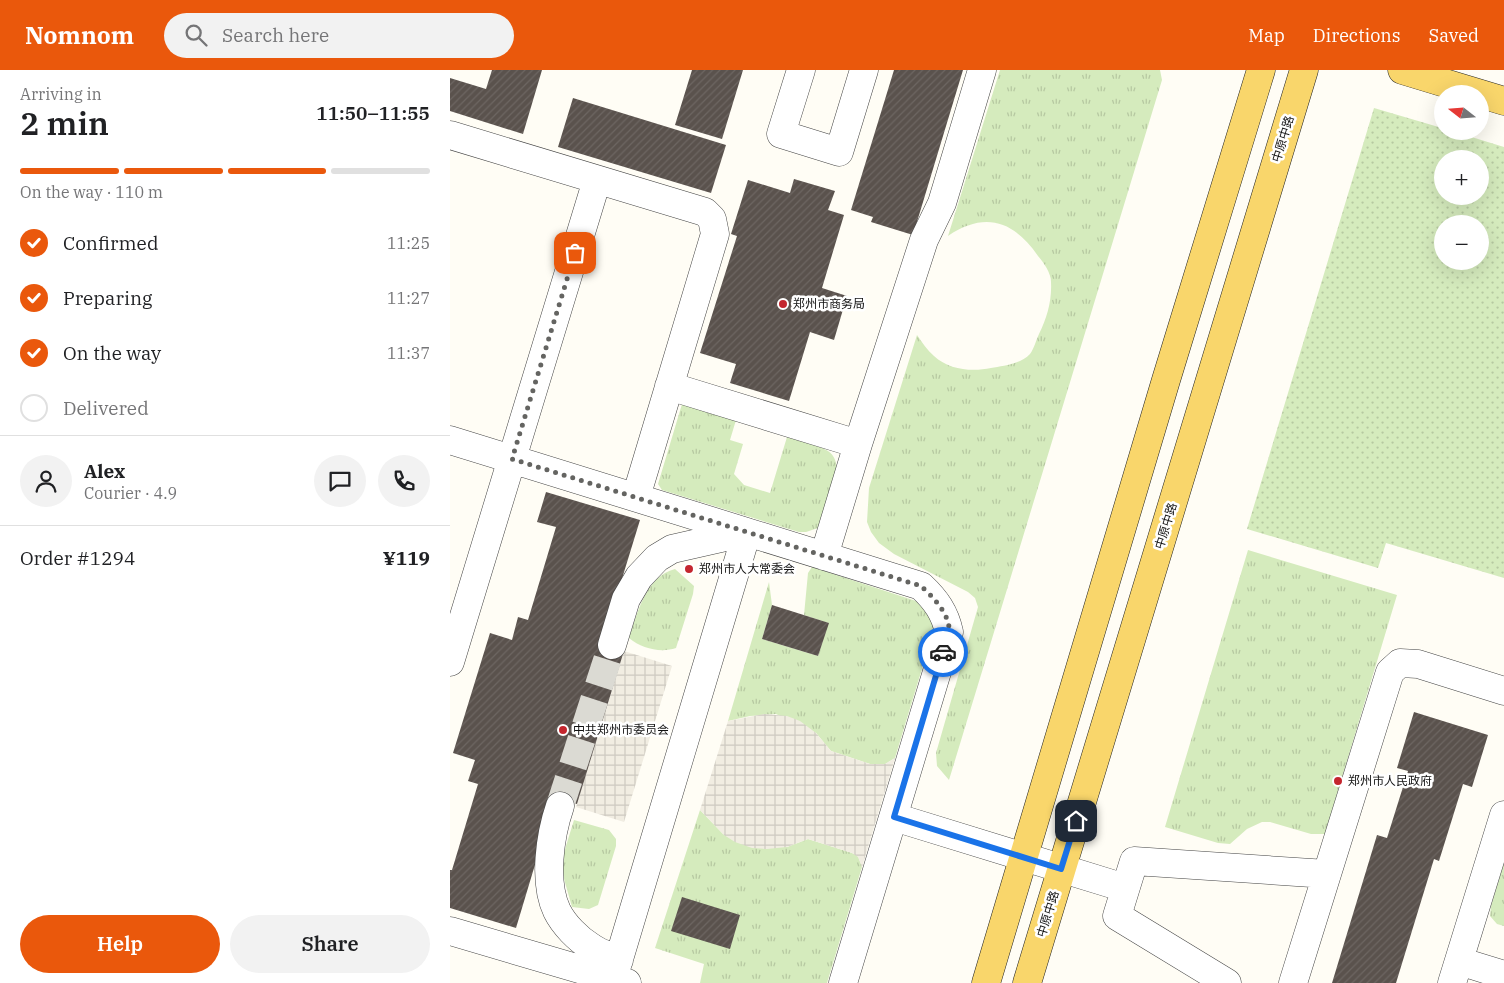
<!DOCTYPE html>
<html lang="en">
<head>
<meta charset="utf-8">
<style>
  :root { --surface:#fff; --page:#f2f2f2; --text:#202124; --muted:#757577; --line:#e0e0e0; --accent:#ea580c }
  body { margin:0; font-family:"IBM Plex Serif","Noto Sans SC",serif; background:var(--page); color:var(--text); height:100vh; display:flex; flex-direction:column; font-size:19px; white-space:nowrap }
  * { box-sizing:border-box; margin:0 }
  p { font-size:16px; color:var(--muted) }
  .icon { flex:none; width:28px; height:28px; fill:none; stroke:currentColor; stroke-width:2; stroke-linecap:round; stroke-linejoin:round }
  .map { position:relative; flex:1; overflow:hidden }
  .details { display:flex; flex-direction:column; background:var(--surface); width:450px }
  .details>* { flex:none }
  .needle { width:32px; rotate:287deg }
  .fabs { position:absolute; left:984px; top:15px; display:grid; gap:10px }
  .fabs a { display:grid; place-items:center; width:55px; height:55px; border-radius:50%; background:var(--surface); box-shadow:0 5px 20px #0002; font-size:25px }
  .pin { position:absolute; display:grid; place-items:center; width:42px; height:42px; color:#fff; margin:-21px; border-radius:10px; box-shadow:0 2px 8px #0006 }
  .courier { position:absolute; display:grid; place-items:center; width:50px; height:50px; margin:-25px; border:4px solid #1a73e8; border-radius:50%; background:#fff; color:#222; box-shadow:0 1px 6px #0007 }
  .summary em { font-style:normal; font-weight:600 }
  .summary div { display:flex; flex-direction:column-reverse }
  .summary { display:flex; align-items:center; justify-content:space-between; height:85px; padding:0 20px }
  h1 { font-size:32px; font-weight:600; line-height:38px }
  .bar { display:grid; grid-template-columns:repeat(4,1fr); gap:8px 5px; align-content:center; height:60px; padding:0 20px }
  .bar i { height:6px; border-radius:4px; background:var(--line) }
  .bar .selected { background:var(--accent) }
  .bar p { grid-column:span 4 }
  .line { display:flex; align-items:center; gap:12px; padding:0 20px; border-top:1px solid var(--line) }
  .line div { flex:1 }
  .round { display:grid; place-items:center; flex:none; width:52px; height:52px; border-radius:26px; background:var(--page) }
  ol { padding:0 20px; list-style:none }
  li { display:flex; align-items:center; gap:15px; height:55px }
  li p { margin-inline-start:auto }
  li .icon { padding:5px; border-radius:50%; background:var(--accent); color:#fff; stroke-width:4 }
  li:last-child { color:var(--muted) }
  li i { width:28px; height:28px; border:2px solid var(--line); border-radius:50% }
  .primary-button { display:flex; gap:10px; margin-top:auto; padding:10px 20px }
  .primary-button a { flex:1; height:58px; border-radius:30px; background:var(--accent); color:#fff; font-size:20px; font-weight:600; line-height:58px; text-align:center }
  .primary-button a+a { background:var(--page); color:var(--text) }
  header { display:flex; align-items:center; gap:30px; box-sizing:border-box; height:70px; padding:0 25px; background:var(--accent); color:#fff }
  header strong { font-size:24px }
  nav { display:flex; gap:28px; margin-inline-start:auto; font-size:18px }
  .search { width:350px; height:45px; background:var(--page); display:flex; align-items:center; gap:12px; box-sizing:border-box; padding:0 18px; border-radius:28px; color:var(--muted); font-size:19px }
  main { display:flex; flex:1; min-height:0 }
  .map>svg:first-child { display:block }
  .grass { fill:url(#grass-tufts) }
  .park { fill:url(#park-dots); fill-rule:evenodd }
  .plaza { fill:url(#plaza-grid) }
  .building { fill:url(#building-hatch) }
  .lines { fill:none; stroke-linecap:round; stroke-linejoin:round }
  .minor-tunnel { stroke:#dbdad3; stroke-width:28; stroke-dasharray:28 14; stroke-linecap:butt }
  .minor-casing { stroke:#444; stroke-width:29 }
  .major-casing { stroke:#222; stroke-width:29 }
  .minor { stroke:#fff; stroke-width:28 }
  .major { stroke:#f9d66b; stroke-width:28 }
  .done { stroke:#646461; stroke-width:5; stroke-dasharray:0 9 }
  .route { stroke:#1a73e8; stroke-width:6 }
  .poi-dot { fill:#c4262e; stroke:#fff; stroke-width:2 }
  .labels { text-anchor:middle; stroke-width:5; stroke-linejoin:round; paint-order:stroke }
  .street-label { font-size:12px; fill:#111; stroke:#fff }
  .poi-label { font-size:12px; fill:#111; stroke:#fff; text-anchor:start }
</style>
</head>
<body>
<header>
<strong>Nomnom</strong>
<div class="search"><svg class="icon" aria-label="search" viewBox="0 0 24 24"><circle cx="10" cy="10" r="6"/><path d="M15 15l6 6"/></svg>Search here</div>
<nav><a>Map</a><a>Directions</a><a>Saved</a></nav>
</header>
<main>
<section class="details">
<div class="summary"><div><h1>2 min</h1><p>Arriving in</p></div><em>11:50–11:55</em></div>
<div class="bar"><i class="selected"></i><i class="selected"></i><i class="selected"></i><i></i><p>On the way · 110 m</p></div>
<ol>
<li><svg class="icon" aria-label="check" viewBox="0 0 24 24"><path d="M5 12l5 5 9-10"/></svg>Confirmed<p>11:25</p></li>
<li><svg class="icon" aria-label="check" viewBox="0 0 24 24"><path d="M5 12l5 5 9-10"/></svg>Preparing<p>11:27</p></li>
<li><svg class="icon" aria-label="check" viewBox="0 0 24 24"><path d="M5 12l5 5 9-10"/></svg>On the way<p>11:37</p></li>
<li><i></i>Delivered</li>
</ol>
<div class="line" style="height:90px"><a class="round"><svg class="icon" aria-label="person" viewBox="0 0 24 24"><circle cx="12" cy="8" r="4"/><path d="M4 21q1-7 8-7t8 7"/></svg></a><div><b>Alex</b><p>Courier · 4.9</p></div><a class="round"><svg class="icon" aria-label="chat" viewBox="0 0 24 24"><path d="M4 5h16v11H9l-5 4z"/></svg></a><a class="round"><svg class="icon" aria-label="phone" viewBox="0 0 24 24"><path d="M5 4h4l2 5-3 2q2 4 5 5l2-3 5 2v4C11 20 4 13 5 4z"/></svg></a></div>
<div class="line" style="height:65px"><div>Order #1294</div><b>¥119</b></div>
<div class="primary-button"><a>Help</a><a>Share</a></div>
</section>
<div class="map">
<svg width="1054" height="913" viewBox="0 0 1054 913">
  <defs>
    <pattern id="grass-tufts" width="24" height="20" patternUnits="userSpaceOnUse" patternTransform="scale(1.25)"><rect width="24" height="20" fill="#d5ebbd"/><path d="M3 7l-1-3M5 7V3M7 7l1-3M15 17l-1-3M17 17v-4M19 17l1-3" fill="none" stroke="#b6c8a1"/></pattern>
    <pattern id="park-dots" width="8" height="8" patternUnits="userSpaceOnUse" patternTransform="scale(1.25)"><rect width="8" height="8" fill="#d5ebbd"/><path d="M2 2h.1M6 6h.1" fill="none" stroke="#b6c8a1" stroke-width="1.8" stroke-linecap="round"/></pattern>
    <pattern id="plaza-grid" width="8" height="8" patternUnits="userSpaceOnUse" patternTransform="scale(1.25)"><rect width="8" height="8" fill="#f1ede2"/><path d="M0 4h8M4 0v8" fill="none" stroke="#cecac1"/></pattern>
    <pattern id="building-hatch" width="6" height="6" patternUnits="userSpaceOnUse" patternTransform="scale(1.25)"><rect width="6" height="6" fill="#5a524d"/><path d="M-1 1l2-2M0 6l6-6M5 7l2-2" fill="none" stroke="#6d6662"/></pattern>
  </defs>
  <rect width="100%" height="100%" fill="#fffdf5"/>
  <path class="grass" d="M 550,0 L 710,0 L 712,10 L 499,710 L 487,696 L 486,683 L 528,537 L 525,528 L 518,522 L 444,484 L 429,473 L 421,462 L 417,452 L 419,418 L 467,265 C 472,272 477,280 484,286 C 499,300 522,302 541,298 C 553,296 571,294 580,284 C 584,279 586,270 589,264 C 597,248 602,231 601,212 C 601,203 594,193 588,186 C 564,151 535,141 498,166 Z
    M 232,334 L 286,350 L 280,370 L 293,374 L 284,404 L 294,415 L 320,423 L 337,367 C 350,371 366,374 378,381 C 399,395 377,439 371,457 L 356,462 L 349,462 L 212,420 L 208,414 Z
    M 798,480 L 947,525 L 875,764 L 861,764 L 820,752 L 812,752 L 797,759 L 780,774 L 768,773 L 715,757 Z
    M 362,497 L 469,532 L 484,552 L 484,559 L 445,688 L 435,694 L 420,694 L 381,681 L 366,663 L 326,644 L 300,646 L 278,651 L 319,512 L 322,535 L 312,569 L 368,586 L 378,553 L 354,545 L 358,503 Z
    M 225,499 L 244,516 L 243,524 L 226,578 C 211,583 192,579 179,568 C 187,544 196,506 225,499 Z
    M 250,740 L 274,765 L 337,777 L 358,769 L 402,783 L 408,786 L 412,797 L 377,913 L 250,913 L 254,894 L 205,878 Z
    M 124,750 L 159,760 L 166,769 L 166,776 L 148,835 L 139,839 L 122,837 L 112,802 L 111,792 Z
    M 1054,793 L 1054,856 L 1047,854 L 1040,846 L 1041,836 Z"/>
  <path class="park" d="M 924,38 L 992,58 L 992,61 L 1002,61 L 1054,77 L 1054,508 L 936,473 L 928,498 L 797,459 ZM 992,89 L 1030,89 L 1030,126 L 992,126 ZM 992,154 L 1030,154 L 1030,191 L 992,191 Z"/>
  <path class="plaza" d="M 174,581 L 222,596 L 174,752 L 126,737 Z
    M 314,644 L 337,646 L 350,651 L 366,663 L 381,681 L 420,694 L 435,694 L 445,688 L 412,797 L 408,787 L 402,783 L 358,769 L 337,777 L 317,779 L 302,778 L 285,772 L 274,765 L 250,740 L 278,651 Z"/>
  <path class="building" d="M 42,0 L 92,0 L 73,64 L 0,41 L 0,8 L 36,19 Z
    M 242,0 L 293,0 L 272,69 L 225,55 Z
    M 444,0 L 513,0 L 463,165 L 421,152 L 423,147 L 401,140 Z
    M 123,28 L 276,75 L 261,123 L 108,77 Z
    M 344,109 L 385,121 L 378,140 L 394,145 L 372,218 L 397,226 L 384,270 L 360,262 L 339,331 L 280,313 L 286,294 L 250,283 L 287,166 L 281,164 L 298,110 L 340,123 Z
    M 96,422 L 190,450 L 151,577 L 173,584 L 127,734 L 105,728 L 66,858 L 0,838 L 0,800 L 2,800 L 28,714 L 18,711 L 25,690 L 3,683 L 40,563 L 62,570 L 68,547 L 78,550 L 106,457 L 87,452 Z
    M 322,535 L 379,553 L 368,586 L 312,569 Z
    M 964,642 L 1038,665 L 1022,717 L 1013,714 L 989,791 L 984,789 L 946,913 L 882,913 L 927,765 L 937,768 L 958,701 L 947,698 Z
    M 232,827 L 290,845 L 280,879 L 221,861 Z"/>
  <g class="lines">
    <path class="minor-tunnel" d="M 110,736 L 162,575"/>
    <defs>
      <path id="minor" d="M 351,0 L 331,64 L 389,82 L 414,0
        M 0,65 L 255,142 L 262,149 L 265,164 L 186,427
        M 219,316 L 408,374
        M 0,370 L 471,516 C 486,530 495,543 499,562 L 393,913
        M 374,486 L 408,374 L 474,170 L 492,133 L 532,0
        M 162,575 L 176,529 L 189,507 L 207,488 L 222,479 L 297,462 L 163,909
        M 0,592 L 147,110
        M 110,736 C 100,765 93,812 107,841 C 114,855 128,869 141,877 C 149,883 160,886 169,890
        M 444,747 L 675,818
        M 0,861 L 177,913
        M 1009,891 L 1054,905
        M 777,913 L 667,846 L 684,791 L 877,804
        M 843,913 L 940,602 L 950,593 L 968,594 L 1054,621
        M 1002,913 L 1054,745"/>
      <path id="major" d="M 952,0 L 1054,31
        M 536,913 L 716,310 L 811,0
        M 577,913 L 854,0"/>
    </defs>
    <use href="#minor" class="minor-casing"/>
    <use href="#major" class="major-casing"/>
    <use href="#minor" class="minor"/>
    <use href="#major" class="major"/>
  </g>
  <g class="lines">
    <path class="done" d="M 125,183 L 62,389 L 471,516 C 483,527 501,545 499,563 C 499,569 495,576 493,582"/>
    <path class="route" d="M 493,582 L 444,747 L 611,799 L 626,751"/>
  </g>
  <g class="poi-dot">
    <circle cx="333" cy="234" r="5"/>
    <circle cx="239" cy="499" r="5"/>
    <circle cx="113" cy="660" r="5"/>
    <circle cx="888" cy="711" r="5"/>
  </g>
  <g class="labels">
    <g class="street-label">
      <text transform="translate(833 69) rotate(-73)" y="4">中原中路</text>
      <text transform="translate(716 456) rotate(-73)" y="4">中原中路</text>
      <text transform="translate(598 844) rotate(-73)" y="4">中原中路</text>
    </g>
    <g class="poi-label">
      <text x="343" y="238">郑州市商务局</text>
      <text x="249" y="503">郑州市人大常委会</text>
      <text x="123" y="664">中共郑州市委员会</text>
      <text x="898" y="715">郑州市人民政府</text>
    </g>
  </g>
</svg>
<div class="fabs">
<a><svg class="needle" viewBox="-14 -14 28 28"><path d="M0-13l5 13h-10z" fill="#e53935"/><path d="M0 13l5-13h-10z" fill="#757577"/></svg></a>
<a>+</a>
<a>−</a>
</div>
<div class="pin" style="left:125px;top:183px;background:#ea580c"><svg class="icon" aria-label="bag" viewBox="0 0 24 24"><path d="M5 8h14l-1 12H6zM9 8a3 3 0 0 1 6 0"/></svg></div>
<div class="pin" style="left:626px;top:751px;background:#1f2937"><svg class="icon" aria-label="home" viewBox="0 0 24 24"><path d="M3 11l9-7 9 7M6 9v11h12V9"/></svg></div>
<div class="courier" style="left:493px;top:582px"><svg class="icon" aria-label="car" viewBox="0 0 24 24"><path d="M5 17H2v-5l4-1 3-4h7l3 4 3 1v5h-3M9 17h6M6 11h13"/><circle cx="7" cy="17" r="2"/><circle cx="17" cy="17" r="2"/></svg></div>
</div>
</main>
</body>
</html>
